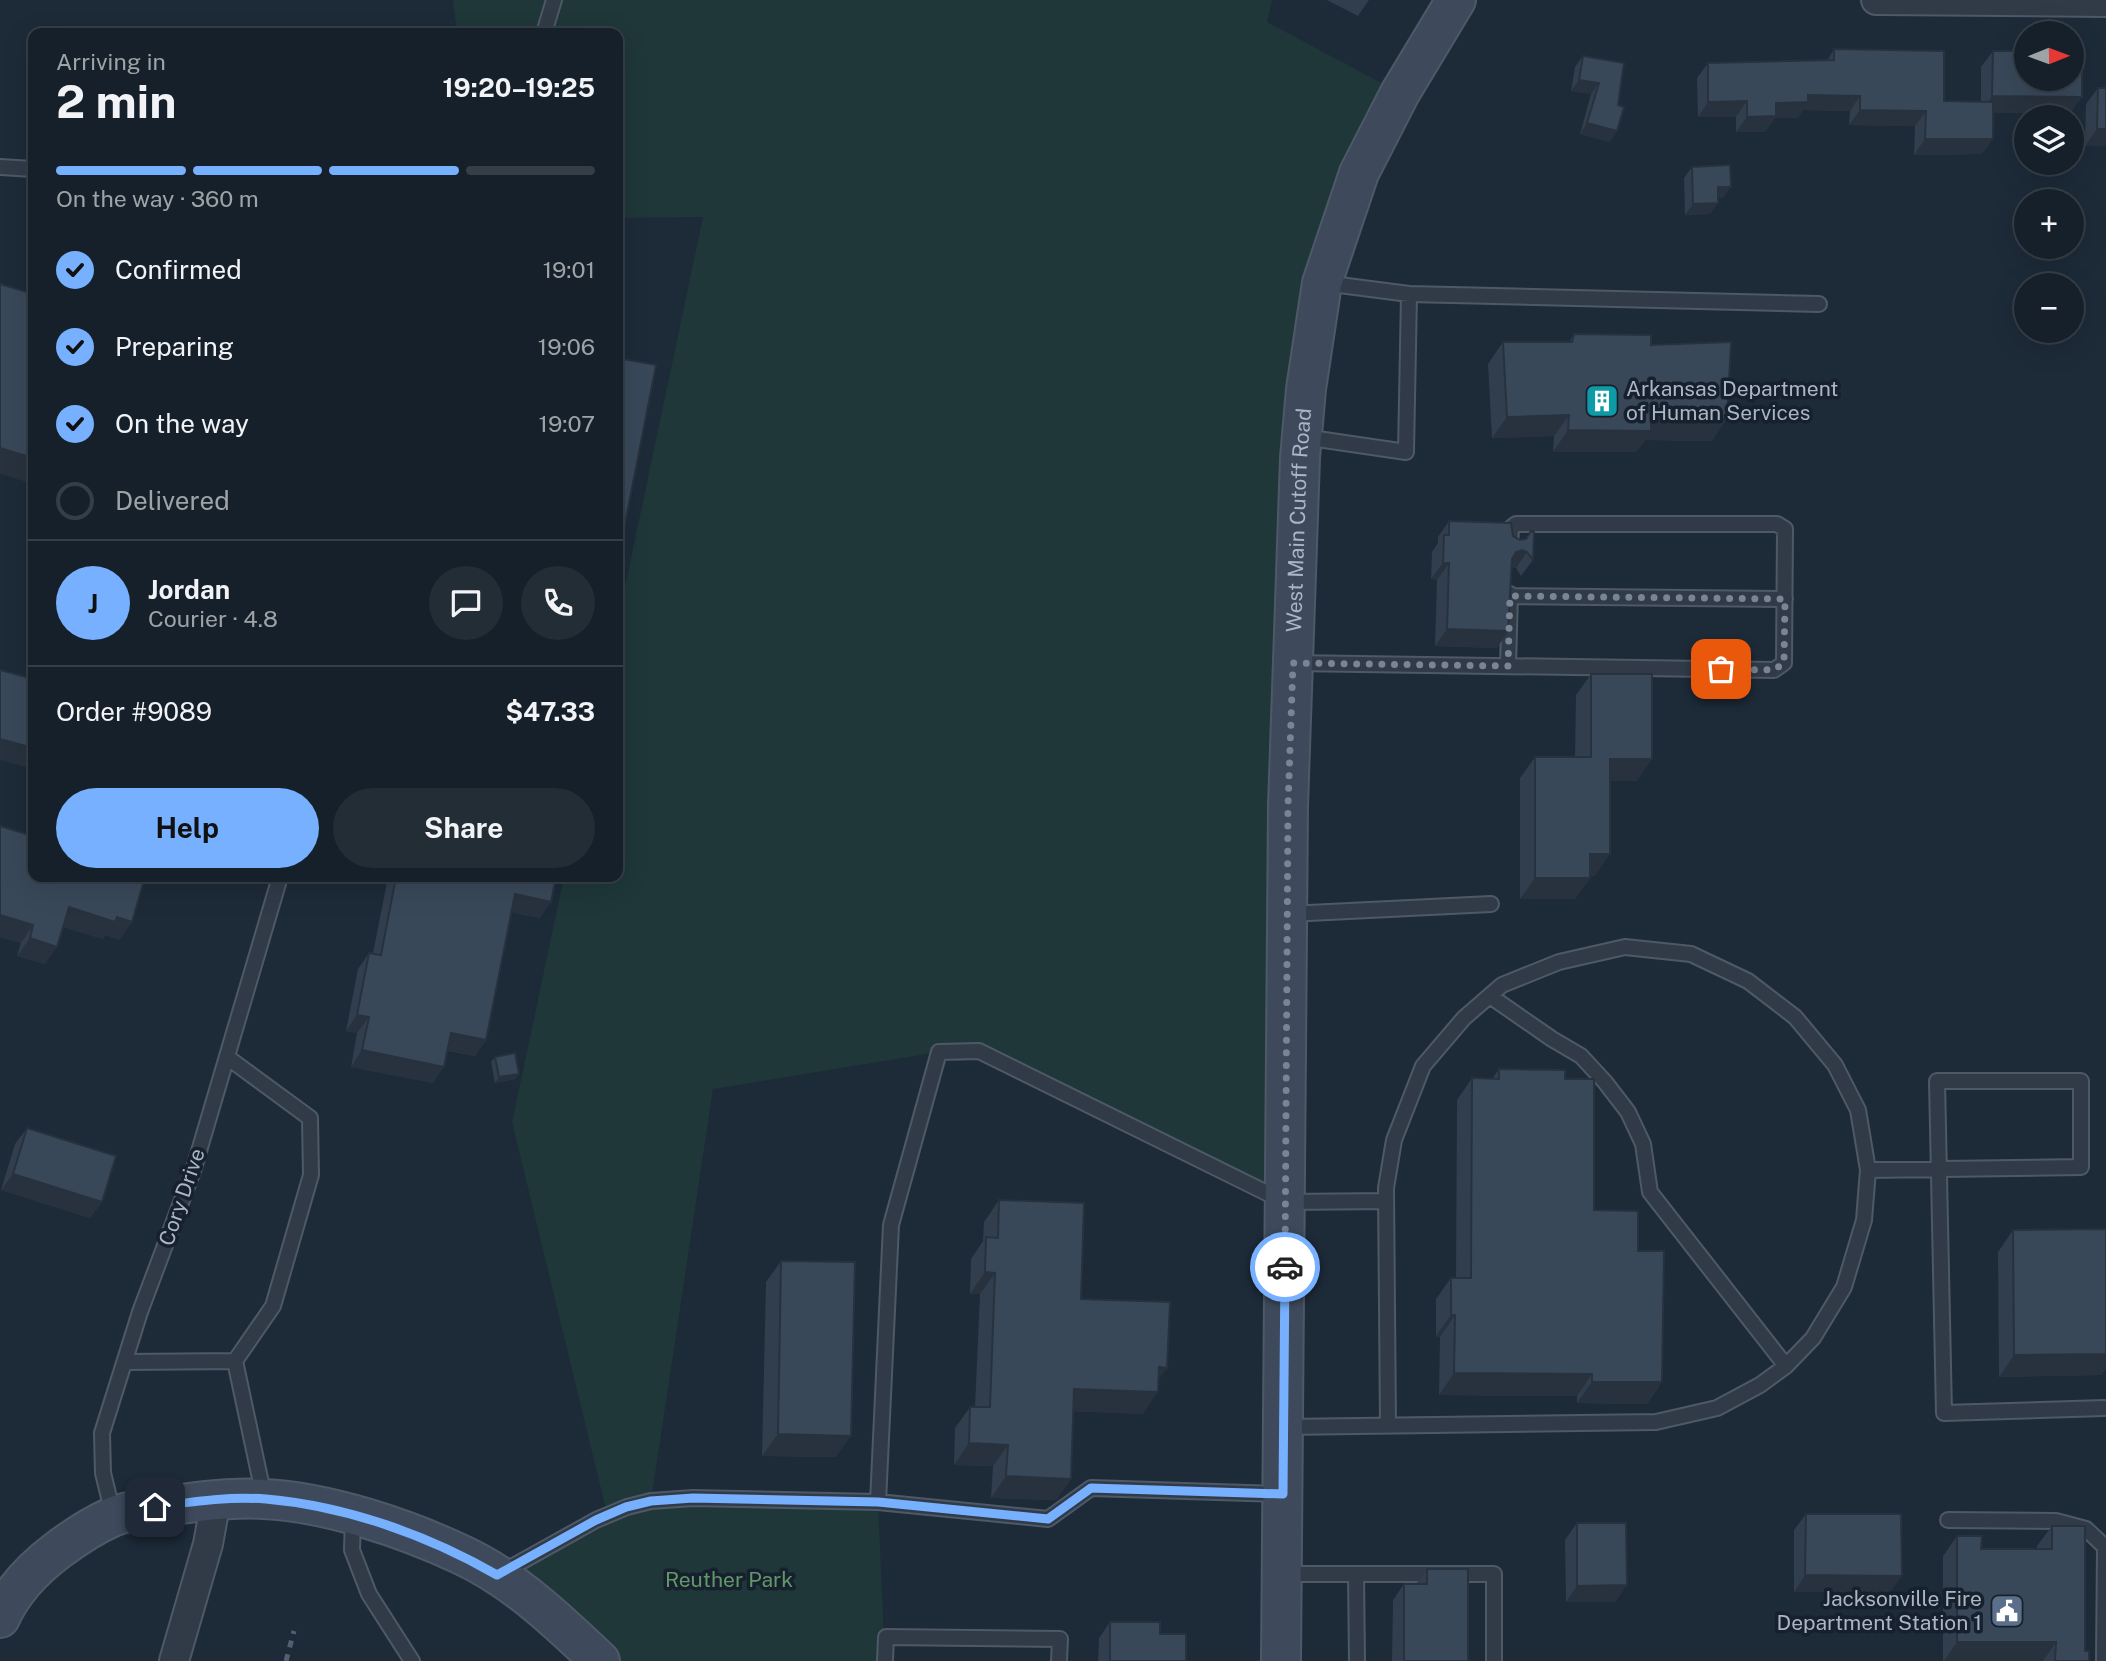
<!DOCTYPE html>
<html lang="en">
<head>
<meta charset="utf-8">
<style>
  :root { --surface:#16202a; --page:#232d36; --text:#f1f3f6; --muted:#9ea3a8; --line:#353e47; --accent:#76b0ff }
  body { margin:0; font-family:"Public Sans",sans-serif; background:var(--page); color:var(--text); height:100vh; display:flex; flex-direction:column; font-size:26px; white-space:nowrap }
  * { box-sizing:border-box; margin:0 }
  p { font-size:23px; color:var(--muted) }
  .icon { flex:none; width:38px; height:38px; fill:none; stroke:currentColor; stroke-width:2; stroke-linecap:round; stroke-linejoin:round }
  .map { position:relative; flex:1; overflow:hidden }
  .details { position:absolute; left:28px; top:28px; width:595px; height:854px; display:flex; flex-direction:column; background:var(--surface); border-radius:14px; box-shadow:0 7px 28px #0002,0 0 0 2px var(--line) }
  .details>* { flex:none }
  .needle { width:46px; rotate:89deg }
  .fabs { position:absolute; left:2014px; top:21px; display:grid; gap:14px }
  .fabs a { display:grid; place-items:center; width:70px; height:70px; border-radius:50%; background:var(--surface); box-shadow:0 7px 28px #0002,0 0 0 2px var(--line); font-size:35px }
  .pin { position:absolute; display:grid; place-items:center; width:60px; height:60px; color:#fff; margin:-30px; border-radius:14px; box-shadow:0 4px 10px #0006 }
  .courier { position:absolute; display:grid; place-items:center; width:70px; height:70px; margin:-35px; border:5px solid #76b0ff; border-radius:50%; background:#fff; color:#222; box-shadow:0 2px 9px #0007 }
  .head em { font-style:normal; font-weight:700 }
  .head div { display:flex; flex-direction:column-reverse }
  .head { display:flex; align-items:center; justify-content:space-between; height:119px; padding:0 28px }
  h1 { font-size:46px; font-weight:700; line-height:52px }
  .bar { display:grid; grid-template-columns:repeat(4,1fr); gap:10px 7px; align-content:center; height:84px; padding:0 28px }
  .bar i { height:9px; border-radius:5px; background:var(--line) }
  .bar .selected { background:var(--accent) }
  .bar p { grid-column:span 4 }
  .line { display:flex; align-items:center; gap:18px; padding:0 28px; border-top:2px solid var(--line) }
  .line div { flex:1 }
  .round { display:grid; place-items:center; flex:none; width:74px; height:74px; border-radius:37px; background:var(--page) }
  ol { padding:0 28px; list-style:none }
  li { display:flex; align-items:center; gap:21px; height:77px }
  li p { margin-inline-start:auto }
  li .icon { padding:7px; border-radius:50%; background:var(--accent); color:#111; stroke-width:4 }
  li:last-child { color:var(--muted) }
  li i { width:38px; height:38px; border:4px solid var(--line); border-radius:50% }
  .primary-button { display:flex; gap:14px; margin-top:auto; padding:14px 28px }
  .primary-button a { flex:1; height:80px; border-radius:42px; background:var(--accent); color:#111; font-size:28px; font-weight:700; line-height:80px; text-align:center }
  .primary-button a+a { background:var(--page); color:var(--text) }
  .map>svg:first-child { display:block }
  .green { fill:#1f3739 }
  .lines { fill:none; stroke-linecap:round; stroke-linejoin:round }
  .lane-casing { stroke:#4e5967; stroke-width:18 }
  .street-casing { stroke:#4e5967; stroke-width:32 }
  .secondary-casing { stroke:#4e5967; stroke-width:42 }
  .lane { stroke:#313b48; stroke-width:14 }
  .street { stroke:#313b48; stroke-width:28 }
  .secondary { stroke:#3e4a5c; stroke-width:38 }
  .rail { stroke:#525f70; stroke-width:5; stroke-dasharray:7 7; stroke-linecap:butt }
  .wall { fill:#313e4d }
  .shaded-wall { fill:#28323e }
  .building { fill:#394859; stroke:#28323e; stroke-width:2 }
  .done { stroke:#798594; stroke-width:7; stroke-dasharray:0 12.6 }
  .route { stroke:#76b0ff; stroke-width:9 }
  .labels { text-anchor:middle; stroke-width:7; stroke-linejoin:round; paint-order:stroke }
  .poi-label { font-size:21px; fill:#aab6c6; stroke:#17202d; text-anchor:start }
  .street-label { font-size:21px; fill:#aab6c6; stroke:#17202d }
  .park-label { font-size:21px; fill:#60986b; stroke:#17202d }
</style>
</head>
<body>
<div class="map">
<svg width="2106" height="1661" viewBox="0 0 2106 1661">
  <rect width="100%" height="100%" fill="#1d2a38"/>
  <path class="green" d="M 453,0 L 1272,0 L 1267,22 L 1400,93 L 1322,283 L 1285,1202 L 979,1051 L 939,1052 L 713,1089 L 651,1501 L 878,1502 L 885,1661 L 600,1661 L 497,1575 L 608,1518 L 512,1122 L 564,877 L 618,877 L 618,620 L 703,217 L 618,218 L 618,33 L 457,33 Z"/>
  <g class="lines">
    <defs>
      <path id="lane" d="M 544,33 L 554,0
        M 0,167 L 33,169
        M 1324,283 L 1409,294 L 1819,304
        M 1304,437 L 1406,452 L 1409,294
        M 1510,596 L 1785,599
        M 1293,663 L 1774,670 L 1784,663 L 1785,529 L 1777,524 L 1516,524 L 1511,528 L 1510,546
        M 1508,666 L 1510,594
        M 1288,914 L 1491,904
        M 1490,996 L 1552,1039 L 1581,1056 L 1605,1082 L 1628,1112 L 1643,1144 L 1650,1192 L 1786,1366
        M 1868,1170 L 2081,1167 L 2081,1081 L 1937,1081 L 1944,1413 L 2104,1408
        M 235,1361 L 264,1497
        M 125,1362 L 235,1361 L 273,1306 L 311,1175 L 310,1118 L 227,1057
        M 1283,1427 L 1656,1422 L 1717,1408 L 1760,1385 L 1786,1366 L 1813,1338 L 1844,1287 L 1864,1220 L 1868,1170 L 1858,1110 L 1835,1065 L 1795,1017 L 1748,981 L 1691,954 L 1625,947 L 1559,962 L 1502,985 L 1464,1018 L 1423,1066 L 1394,1140 L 1386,1188 L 1388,1426
        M 1281,1494 L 1091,1488 L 1048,1519 L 878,1502 L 891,1225 L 939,1052 L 979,1051 L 1285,1202 L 1386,1201
        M 113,1514 L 103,1473 L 102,1433 L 140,1312 L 194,1168 L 280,877
        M 353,1517 L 352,1550 L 369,1594 L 412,1661
        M 1948,1520 L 2056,1521 L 2086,1529 L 2105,1547 L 2104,1661
        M 501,1573 L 596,1520 L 627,1507 L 651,1501 L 693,1498 L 878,1502
        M 1281,1574 L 1494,1574 L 1494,1661
        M 1356,1574 L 1357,1661
        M 885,1661 L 886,1637 L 1060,1639 L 1059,1661"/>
      <path id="street" d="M 1876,0 L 2106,2
        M 174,1661 L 208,1544 L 216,1500"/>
      <g id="secondary">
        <path d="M 0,1618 C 12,1591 34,1568 58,1550 C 74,1538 92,1526 112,1517 C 132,1509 158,1507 179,1504 C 207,1501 236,1497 264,1499 C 327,1502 405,1528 462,1555 C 514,1579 559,1622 600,1661"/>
        <path id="s1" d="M 1281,1661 L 1288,806 L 1300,458 L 1306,389 L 1322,283 L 1359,173 L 1400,93 L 1456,0"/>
      </g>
    </defs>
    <use href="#lane" class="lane-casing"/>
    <use href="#street" class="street-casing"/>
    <use href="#secondary" class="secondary-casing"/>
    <use href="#lane" class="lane"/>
    <use href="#street" class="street"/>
    <use href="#secondary" class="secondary"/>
    <path class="rail" d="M 286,1661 L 294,1631"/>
  </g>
  <path class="wall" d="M 1327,0 L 1369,0 L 1358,16 Z
    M 1834,49 L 1944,101 L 1981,101 L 1981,67 L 1993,51 L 2082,97 L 2070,113 L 1993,113 L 1982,154 L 1914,155 L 1915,126 L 1849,125 L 1850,111 L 1803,110 L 1798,118 L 1775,118 L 1765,132 L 1736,132 L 1736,117 L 1698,117 L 1697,78 L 1708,63 L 1827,61 Z
    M 1583,56 L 1618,105 L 1610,142 L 1580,134 L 1591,94 L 1571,91 L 1575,67 Z
    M 2098,88 L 2106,88 L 2106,146 L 2085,146 L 2086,104 Z
    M 1692,167 L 1723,198 L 1718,198 L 1718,203 L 1710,214 L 1685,215 L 1684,178 Z
    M 1574,334 L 1651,345 L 1712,441 L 1645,440 L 1636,452 L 1553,452 L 1554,436 L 1492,438 L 1488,364 L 1503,342 L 1569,342 Z
    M 1449,521 L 1513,536 L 1533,560 L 1521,576 L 1516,568 L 1512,567 L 1497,648 L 1435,646 L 1437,580 L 1431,579 L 1432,552 L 1438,543 L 1438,537 Z
    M 1591,674 L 1637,781 L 1610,781 L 1595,876 L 1590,876 L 1590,878 L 1575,899 L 1520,899 L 1520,778 L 1535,757 L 1575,757 L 1576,695 Z
    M 33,814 L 33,877 L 120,940 L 105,935 L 103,939 L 63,927 L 45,964 L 17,956 L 21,943 L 0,937 L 0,826 L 27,834 Z
    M 388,877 L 556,877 L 540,918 L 511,912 L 486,1040 L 475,1056 L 448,1051 L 433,1083 L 351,1067 L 357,1033 L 346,1031 L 358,969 L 369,953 L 373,953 Z
    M 495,1057 L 519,1074 L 515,1079 L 495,1083 L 491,1062 Z
    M 1499,1069 L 1565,1079 L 1594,1210 L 1638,1251 L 1662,1382 L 1647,1404 L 1577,1403 L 1577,1396 L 1439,1395 L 1440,1337 L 1436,1336 L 1436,1299 L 1451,1278 L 1456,1278 L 1457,1100 L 1472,1078 L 1492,1079 Z
    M 27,1128 L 102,1202 L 90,1218 L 1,1190 L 15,1144 Z
    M 999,1200 L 1081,1299 L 1158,1381 L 1143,1414 L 1073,1411 L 1071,1479 L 1056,1500 L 991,1498 L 993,1466 L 954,1465 L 955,1428 L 970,1407 L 975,1407 L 980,1294 L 970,1294 L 971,1259 L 983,1241 L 984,1222 Z
    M 2106,1229 L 2106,1368 L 2101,1375 L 1999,1377 L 1998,1252 L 2013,1230 Z
    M 781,1261 L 836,1457 L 762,1456 L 766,1282 Z
    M 1806,1514 L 1890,1592 L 1794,1592 L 1794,1530 Z
    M 1577,1523 L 1627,1585 L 1615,1602 L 1566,1602 L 1565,1540 Z
    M 2052,1526 L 2089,1661 L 1943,1661 L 1943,1556 L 1957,1536 L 1981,1549 L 2037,1549 L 2037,1546 Z
    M 1427,1569 L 1468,1661 L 1392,1661 L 1393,1600 L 1404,1584 L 1416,1584 Z
    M 1110,1622 L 1160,1634 L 1186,1661 L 1098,1661 L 1099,1638 Z"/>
  <path class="shaded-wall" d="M 1579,80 L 1599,83 L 1591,94 L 1571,91 Z
    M 1808,95 L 1860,96 L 1850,111 L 1803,110 L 1798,118 L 1775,118 L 1765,132 L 1736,132 L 1747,117 L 1776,103 Z
    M 1992,96 L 2082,97 L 2070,113 L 1981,113 Z
    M 1747,101 L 1736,117 L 1698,117 L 1708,102 Z
    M 1860,110 L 1926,111 L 1915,126 L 1849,125 Z
    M 1587,123 L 1617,131 L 1610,142 L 1580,134 Z
    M 2097,129 L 2106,129 L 2106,146 L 2085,146 Z
    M 1925,139 L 1993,139 L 1982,154 L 1914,155 Z
    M 1718,187 L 1731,187 L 1723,198 L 1710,198 Z
    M 1718,203 L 1710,214 L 1685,215 L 1693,204 Z
    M 1569,415 L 1554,436 L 1492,438 L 1507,417 Z
    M 1651,418 L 1727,419 L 1712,441 L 1645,440 L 1636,452 L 1553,452 L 1568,430 Z
    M 0,448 L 33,458 L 33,484 L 0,474 Z
    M 1522,550 L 1527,552 L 1516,568 L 1511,566 L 1505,568 L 1516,552 Z
    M 1443,563 L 1449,563 L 1437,580 L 1431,579 Z
    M 1447,629 L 1508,631 L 1497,648 L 1435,646 Z
    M 0,739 L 33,748 L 33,769 L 0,760 Z
    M 1610,759 L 1652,759 L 1637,781 L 1595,781 Z
    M 1590,854 L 1610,854 L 1595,876 L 1575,875 Z
    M 1535,878 L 1590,878 L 1575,899 L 1520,899 Z
    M 515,894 L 551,902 L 540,918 L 503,911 Z
    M 69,907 L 117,917 L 132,922 L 120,940 L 106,935 L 103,939 L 57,925 Z
    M 0,915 L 33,925 L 21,943 L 0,937 Z
    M 30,938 L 57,947 L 45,964 L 17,956 Z
    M 357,1015 L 369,1017 L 357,1033 L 346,1031 Z
    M 451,1033 L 486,1040 L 475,1056 L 440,1049 Z
    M 362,1050 L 444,1067 L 433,1083 L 351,1067 Z
    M 519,1074 L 515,1079 L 495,1083 L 499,1077 Z
    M 13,1174 L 102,1202 L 90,1218 L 1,1190 Z
    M 985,1272 L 995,1273 L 980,1294 L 970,1294 Z
    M 1451,1315 L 1455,1315 L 1440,1337 L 1436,1336 Z
    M 2106,1354 L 2106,1368 L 2101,1375 L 1999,1377 L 2014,1355 Z
    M 1159,1367 L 1167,1368 L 1152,1389 Z
    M 1454,1373 L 1592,1374 L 1577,1396 L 1439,1395 Z
    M 1592,1382 L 1662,1382 L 1647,1404 L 1577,1403 Z
    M 1074,1389 L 1158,1392 L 1143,1414 L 1059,1411 Z
    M 778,1434 L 851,1436 L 836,1457 L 762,1456 Z
    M 969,1443 L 1008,1445 L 993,1466 L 954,1465 Z
    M 1006,1476 L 1071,1479 L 1056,1500 L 991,1498 Z
    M 1805,1575 L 1902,1576 L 1890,1592 L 1794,1592 Z
    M 1627,1585 L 1615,1602 L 1566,1602 L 1577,1586 Z
    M 1957,1642 L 2056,1642 L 2043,1661 L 1944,1661 Z"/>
  <path class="building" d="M 1834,49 L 1944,51 L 1944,101 L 1993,102 L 1993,139 L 1925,139 L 1926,111 L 1860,110 L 1860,96 L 1808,95 L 1808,102 L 1776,103 L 1776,116 L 1747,117 L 1747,101 L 1708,102 L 1708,63 L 1834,60 Z
    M 1993,51 L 2026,51 L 2026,79 L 2072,79 L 2072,52 L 2082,52 L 2082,97 L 1992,96 Z
    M 1583,56 L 1624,63 L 1618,105 L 1624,107 L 1617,131 L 1587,123 L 1599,83 L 1579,80 Z
    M 2098,88 L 2106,88 L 2106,129 L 2097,129 Z
    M 1730,165 L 1731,187 L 1718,187 L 1718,203 L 1693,204 L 1692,167 Z
    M 0,284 L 33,294 L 33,458 L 0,448 Z
    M 1574,334 L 1651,335 L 1651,345 L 1731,342 L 1727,419 L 1651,418 L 1651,431 L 1568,430 L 1569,415 L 1507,417 L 1503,342 L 1572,342 Z
    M 618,358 L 656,365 L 618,560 Z
    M 1449,521 L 1511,523 L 1513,536 L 1520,540 L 1526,539 L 1531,531 L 1534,532 L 1533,560 L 1527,552 L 1522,550 L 1516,552 L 1512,559 L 1508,631 L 1447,629 L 1449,563 L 1443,563 L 1444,535 L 1449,535 Z
    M 0,670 L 33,679 L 33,748 L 0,739 Z
    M 1591,674 L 1652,674 L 1652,759 L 1610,759 L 1610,854 L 1590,854 L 1590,878 L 1535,878 L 1535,757 L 1591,757 Z
    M 0,826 L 33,836 L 33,877 L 145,877 L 132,922 L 117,917 L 115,922 L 69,907 L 57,947 L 30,938 L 33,925 L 0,915 Z
    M 396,877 L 556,877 L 551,902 L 515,894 L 486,1040 L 451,1033 L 444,1067 L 362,1050 L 369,1017 L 357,1015 L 369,953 L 381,955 Z
    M 515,1053 L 519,1074 L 499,1077 L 495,1057 Z
    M 1499,1069 L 1565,1070 L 1565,1079 L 1594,1079 L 1594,1210 L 1638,1211 L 1638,1251 L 1664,1251 L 1662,1382 L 1592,1382 L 1592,1374 L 1454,1373 L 1455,1315 L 1451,1315 L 1451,1278 L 1471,1278 L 1472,1078 L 1499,1079 Z
    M 27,1128 L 116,1156 L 102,1202 L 13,1174 Z
    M 999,1200 L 1084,1203 L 1081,1299 L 1170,1302 L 1167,1368 L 1159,1367 L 1158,1392 L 1074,1389 L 1071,1479 L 1006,1476 L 1008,1445 L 969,1443 L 970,1407 L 990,1407 L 995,1273 L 985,1272 L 986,1237 L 998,1238 Z
    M 2106,1229 L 2106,1354 L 2014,1355 L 2013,1230 Z
    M 781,1261 L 855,1262 L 851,1436 L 778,1434 Z
    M 1806,1514 L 1901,1514 L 1902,1576 L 1805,1575 Z
    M 1577,1523 L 1626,1523 L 1627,1585 L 1577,1586 Z
    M 2052,1526 L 2085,1526 L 2085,1651 L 2089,1651 L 2089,1661 L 2055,1661 L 2056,1642 L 1957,1642 L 1957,1536 L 1982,1536 L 1981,1549 L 2052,1549 Z
    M 1427,1569 L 1468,1569 L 1468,1661 L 1404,1661 L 1404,1584 L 1427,1584 Z
    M 1110,1622 L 1160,1622 L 1160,1634 L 1186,1634 L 1186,1661 L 1110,1661 Z"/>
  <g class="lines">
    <path class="done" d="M 1285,1267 L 1288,806 L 1293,663 L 1508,666 L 1510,596 L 1785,599 L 1784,663 L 1774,670 L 1721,669"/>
    <path class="route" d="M 155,1507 C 191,1502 229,1496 266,1499 C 346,1506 428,1535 497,1575 L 596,1520 L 626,1507 L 651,1501 L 693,1498 L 878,1502 L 1048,1519 L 1091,1488 L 1283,1494 L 1285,1267"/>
  </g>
  <defs>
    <symbol id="building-square" viewBox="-11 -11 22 22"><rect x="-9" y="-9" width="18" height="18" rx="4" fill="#0f9aa8" stroke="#17202d"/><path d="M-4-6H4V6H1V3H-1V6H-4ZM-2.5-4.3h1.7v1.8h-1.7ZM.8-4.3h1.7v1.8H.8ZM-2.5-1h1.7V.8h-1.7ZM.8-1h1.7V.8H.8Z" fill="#fff"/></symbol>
    <symbol id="civic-square" viewBox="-11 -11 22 22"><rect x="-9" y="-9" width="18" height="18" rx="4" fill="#5c6f8a" stroke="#17202d"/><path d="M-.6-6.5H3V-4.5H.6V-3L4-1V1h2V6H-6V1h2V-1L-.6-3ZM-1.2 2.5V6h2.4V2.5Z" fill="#fff"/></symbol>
  </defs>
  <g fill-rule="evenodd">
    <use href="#building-square" x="1583" y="382" width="38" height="38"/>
    <use href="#civic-square" x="1988" y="1592" width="38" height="38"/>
  </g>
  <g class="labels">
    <g class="poi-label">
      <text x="1626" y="396">Arkansas Department<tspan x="1626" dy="24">of Human Services</tspan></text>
      <text x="1982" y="1606" text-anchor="end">Jacksonville Fire<tspan x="1982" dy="24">Department Station 1</tspan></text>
    </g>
    <g class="street-label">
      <text dy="7" stroke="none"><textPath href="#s1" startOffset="1141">West Main Cutoff Road</textPath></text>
      <text transform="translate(182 1197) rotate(-71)" y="7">Cory Drive</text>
    </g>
    <g class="park-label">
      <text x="729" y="1587">Reuther Park</text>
    </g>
  </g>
</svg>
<div class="fabs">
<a><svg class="needle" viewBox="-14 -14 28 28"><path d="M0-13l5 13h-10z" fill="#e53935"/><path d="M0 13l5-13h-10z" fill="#9ea3a8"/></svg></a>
<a><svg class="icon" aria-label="layers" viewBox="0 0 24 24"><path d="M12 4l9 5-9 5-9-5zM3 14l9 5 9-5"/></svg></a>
<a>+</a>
<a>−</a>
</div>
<div class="pin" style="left:1721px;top:669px;background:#ea580c"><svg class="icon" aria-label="bag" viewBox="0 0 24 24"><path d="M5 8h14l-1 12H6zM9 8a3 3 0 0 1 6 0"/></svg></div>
<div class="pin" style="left:155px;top:1507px;background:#1f2937"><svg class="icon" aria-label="home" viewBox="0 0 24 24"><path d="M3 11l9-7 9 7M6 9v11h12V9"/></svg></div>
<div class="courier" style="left:1285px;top:1267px"><svg class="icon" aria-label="car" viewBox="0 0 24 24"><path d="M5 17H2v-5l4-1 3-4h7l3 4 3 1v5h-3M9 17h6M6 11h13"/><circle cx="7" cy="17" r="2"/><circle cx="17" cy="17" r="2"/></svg></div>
<section class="details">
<div class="head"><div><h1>2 min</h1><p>Arriving in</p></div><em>19:20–19:25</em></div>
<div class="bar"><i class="selected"></i><i class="selected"></i><i class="selected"></i><i></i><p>On the way · 360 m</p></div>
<ol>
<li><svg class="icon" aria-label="check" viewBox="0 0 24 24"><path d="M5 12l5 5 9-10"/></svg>Confirmed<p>19:01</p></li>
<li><svg class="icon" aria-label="check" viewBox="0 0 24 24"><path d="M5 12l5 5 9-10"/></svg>Preparing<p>19:06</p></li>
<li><svg class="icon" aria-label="check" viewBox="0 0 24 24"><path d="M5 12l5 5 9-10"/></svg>On the way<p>19:07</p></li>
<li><i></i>Delivered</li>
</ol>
<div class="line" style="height:126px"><b class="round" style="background:var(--accent);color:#111">J</b><div><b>Jordan</b><p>Courier · 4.8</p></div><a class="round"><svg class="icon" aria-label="chat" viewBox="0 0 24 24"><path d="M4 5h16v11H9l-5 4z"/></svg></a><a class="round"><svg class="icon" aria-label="phone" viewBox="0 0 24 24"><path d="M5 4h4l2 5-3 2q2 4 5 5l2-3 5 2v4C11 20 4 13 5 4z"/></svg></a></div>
<div class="line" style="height:91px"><div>Order #9089</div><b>$47.33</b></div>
<div class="primary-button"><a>Help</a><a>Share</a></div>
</section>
</div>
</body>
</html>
